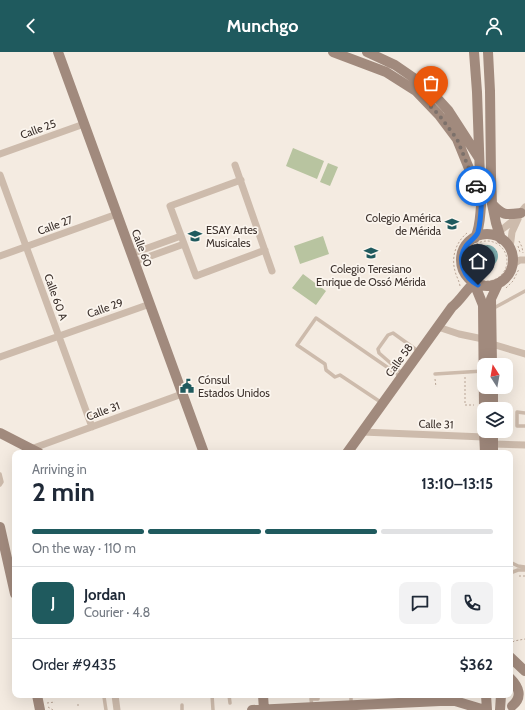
<!DOCTYPE html>
<html lang="en">
<head>
<meta charset="utf-8">
<style>
  :root { --surface:#fff; --page:#f2f2f3; --text:#1f2937; --muted:#747a83; --line:#e0e1e3; --accent:#1f5a5e }
  body { margin:0; font-family:Cabin,sans-serif; background:var(--page); color:var(--text); height:100vh; display:flex; flex-direction:column; font-size:15px; white-space:nowrap }
  * { box-sizing:border-box; margin:0 }
  p { font-size:13px; color:var(--muted) }
  .icon { flex:none; width:22px; height:22px; fill:none; stroke:currentColor; stroke-width:2; stroke-linecap:round; stroke-linejoin:round }
  .map { position:relative; flex:1; overflow:hidden }
  .drawer { position:absolute; left:12px; top:398px; width:501px; height:248px; display:flex; flex-direction:column; background:var(--surface); border-radius:8px; box-shadow:0 4px 16px #0002 }
  .drawer>* { flex:none }
  .needle { width:26px; rotate:349deg }
  .tools { position:absolute; left:477px; top:306px; display:grid; gap:8px }
  .tools a { display:grid; place-items:center; width:36px; height:36px; border-radius:8px; background:var(--surface); box-shadow:0 4px 16px #0002; font-size:20px }
  .pin { position:absolute; display:grid; place-items:center; width:34px; height:34px; color:#fff; margin:-41px -17px; border-radius:50% 50% 50% 0; rotate:-45deg; box-shadow:0 0 4px #0007 }
  .pin .icon { rotate:45deg }
  .courier { position:absolute; display:grid; place-items:center; width:40px; height:40px; margin:-20px; border:3px solid #1a73e8; border-radius:50%; background:#fff; color:#222; box-shadow:0 1px 5px #0007 }
  .summary em { font-style:normal; font-weight:700 }
  .summary div { display:flex; flex-direction:column-reverse }
  .summary { display:flex; align-items:center; justify-content:space-between; height:68px; padding:0 20px }
  h1 { font-size:26px; font-weight:700; line-height:30px }
  .bar { display:grid; grid-template-columns:repeat(4,1fr); gap:6px 4px; align-content:center; height:48px; padding:0 20px }
  .bar i { height:5px; border-radius:3px; background:var(--line) }
  .bar .selected { background:var(--accent) }
  .bar p { grid-column:span 4 }
  .line { display:flex; align-items:center; gap:10px; padding:0 20px; border-top:1px solid var(--line) }
  .line div { flex:1 }
  .round { display:grid; place-items:center; flex:none; width:42px; height:42px; border-radius:8px; background:var(--page) }
  header { display:flex; justify-content:space-between; align-items:center; height:52px; padding:0 20px; background:var(--accent); color:#fff; font-size:18px; font-weight:700 }
  .map>svg:first-child { display:block }
  .green { fill:#b8c4a0 }
  .water { fill:url(#water-ripples) }
  .lines { fill:none; stroke-linecap:round; stroke-linejoin:round }
  .path { stroke:#b9a596; stroke-width:1; stroke-dasharray:2 2; stroke-linecap:butt }
  .lane { stroke:#cdbbac; stroke-width:3.5 }
  .street { stroke:#cdbbac; stroke-width:7 }
  .secondary { stroke:#a18a7d; stroke-width:10 }
  .done { stroke:#7c716b; stroke-width:4; stroke-dasharray:0 7.2 }
  .route { stroke:#1a73e8; stroke-width:5 }
  .labels { text-anchor:middle; stroke-width:3.5; stroke-linejoin:round; paint-order:stroke }
  .street-label { font-size:11px; fill:#3b302b; stroke:#fbf5ee }
  .poi-label { font-size:11px; fill:#3b302b; stroke:#fbf5ee; text-anchor:start }
</style>
</head>
<body>
<header><svg class="icon" aria-label="back" viewBox="0 0 24 24"><path d="M15 5l-7 7 7 7"/></svg>Munchgo<svg class="icon" aria-label="person" viewBox="0 0 24 24"><circle cx="12" cy="8" r="4"/><path d="M4 21q1-7 8-7t8 7"/></svg></header>
<div class="map">
<svg width="525" height="658" viewBox="0 0 525 658">
  <defs>
    <pattern id="water-ripples" width="26" height="14" patternUnits="userSpaceOnUse"><rect width="26" height="14" fill="#7fb0b2"/><path d="M2 4q2-2 4 0t4 0M15 11q2-2 4 0t4 0" fill="none" stroke="#699091"/></pattern>
  </defs>
  <rect width="100%" height="100%" fill="#f4ebe1"/>
  <path class="green" d="M 293,96 L 324,109 L 317,127 L 286,114 Z
    M 328,111 L 338,115 L 330,134 L 320,130 Z
    M 323,184 L 329,202 L 300,212 L 294,194 Z
    M 303,222 L 326,239 L 316,253 L 292,236 Z"/>
  <path class="water" d="M476 204a11 11 0 1 1 22 0a11 11 0 1 1-22 0Z"/>
  <g class="lines">
    <path class="path" d="M 519,189 L 522,195 L 523,201
      M467 209a20 20 0 1 1 40 0a20 20 0 1 1-40 0Z
      M 518,194 L 520,200
      M 460,234 C 459,228 456,224 455,219 C 451,205 456,190 467,181
      M 506,236 L 513,229 L 519,217
      M 465,325 L 465,353 L 474,353
      M 435,327 L 436,335
      M 478,364 L 478,372
      M 519,524 L 525,524
      M 510,593 L 514,589 L 525,587
      M 271,645 L 301,643
      M 47,651 L 55,650
      M 78,652 L 78,656
      M 48,655 L 53,658"/>
    <path class="lane" d="M 492,257 L 525,239
      M 403,322 L 379,301 L 378,297 L 388,283 L 393,281 L 418,299
      M 435,322 L 483,319
      M 382,351 L 340,323 L 335,325 L 326,318 L 325,312 L 297,293 L 316,266 L 400,324
      M 525,361 L 517,360 L 517,374 L 525,374
      M 0,422 L 2,430 L 0,433
      M 510,510 L 518,514 L 525,515
      M 510,521 L 518,518 L 525,518
      M 212,643 L 213,658
      M 229,643 L 230,651
      M 351,643 L 351,652
      M 104,645 L 106,658
      M 182,653 L 182,658
      M 312,654 L 311,647 L 318,647 L 318,643"/>
    <path class="street" d="M 0,102 L 84,72
      M 235,113 L 272,219
      M 0,123 L 92,375
      M 241,128 L 170,154 L 196,224 L 265,198
      M 493,183 C 506,176 516,167 525,155
      M 510,196 L 512,180 L 518,167
      M 131,202 L 181,184
      M 0,204 L 117,162
      M 134,210 L 184,192
      M 513,212 L 520,208 L 525,208
      M 438,275 L 459,282 L 483,287
      M 492,292 L 525,302
      M 0,305 L 150,252
      M 362,380 L 484,385
      M 493,392 L 525,393
      M 31,397 L 182,342
      M 115,643 L 117,658"/>
    <path class="secondary" d="M 58,0 L 204,401
      M 333,0 L 386,20 L 416,39 L 439,63 L 457,87 L 481,146
      M 367,0 L 395,13 L 427,35 L 448,58 L 479,106
      M 474,0 L 477,40 L 481,154 C 480,165 480,176 475,186
      M 488,0 L 490,39 L 491,125 L 492,152 L 496,171 L 501,187
      M 492,152 C 503,164 506,163 521,161
      M461 208a26 26 0 1 1 52 0a26 26 0 1 1-52 0Z
      M 492,313 L 491,247 L 498,232
      M 493,335 L 493,357
      M 484,379 L 485,401
      M 493,379 L 493,401
      M 0,381 L 39,401
      M 347,401 L 452,255 C 460,249 466,238 474,231 L 483,253 L 484,357
      M 0,475 L 15,542
      M 510,605 L 525,619
      M 510,626 C 519,635 523,645 512,654
      M 37,643 L 40,658
      M 263,643 L 264,658
      M 486,643 L 487,658
      M 252,658 L 440,649 L 455,649 L 485,658
      M 500,658 L 501,643"/>
  </g>
  <g class="lines">
    <path class="done" d="M 431,55 L 439,63 L 457,87 L 476,134"/>
    <path class="route" d="M 476,134 C 478,138 480,142 481,146 C 482,153 480,173 478,180 C 476,186 470,188 466,194 C 456,208 464,226 478,233"/>
  </g>
  <defs>
    <symbol id="school-bare" viewBox="-9 -9 18 18"><path d="M0-5L7-2L0 1L-7-2ZM-4 1L0 2.5L4 1V4Q0 6-4 4Z" fill="#1f5a5e" stroke="#fbf5ee" stroke-width="2.5" paint-order="stroke"/></symbol>
    <symbol id="university-bare" viewBox="-9 -9 18 18"><path d="M0-5L7-2L0 1L-7-2ZM-4 1L0 2.5L4 1V4Q0 6-4 4Z" fill="#1f5a5e" stroke="#fbf5ee" stroke-width="2.5" paint-order="stroke"/></symbol>
    <symbol id="civic-bare" viewBox="-9 -9 18 18"><path d="M-.6-6.5H3V-4.5H.6V-3L4-1V1h2V6H-6V1h2V-1L-.6-3ZM-1.2 2.5V6h2.4V2.5Z" fill="#1f5a5e" stroke="#fbf5ee" stroke-width="2.5" paint-order="stroke"/></symbol>
  </defs>
  <g fill-rule="evenodd">
    <use href="#school-bare" x="442" y="162" width="20" height="20"/>
    <use href="#university-bare" x="185" y="174" width="20" height="20"/>
    <use href="#school-bare" x="361" y="191" width="20" height="20"/>
    <use href="#civic-bare" x="177" y="324" width="20" height="20"/>
  </g>
  <g class="labels">
    <g class="street-label">
      <text transform="translate(38 77) rotate(-20)" y="4">Calle 25</text>
      <text transform="translate(55 173) rotate(-20)" y="4">Calle 27</text>
      <text transform="translate(142 196) rotate(70)" y="4">Calle 60</text>
      <text transform="translate(56 245) rotate(70)" y="4">Calle 60 A</text>
      <text transform="translate(105 256) rotate(-19)" y="4">Calle 29</text>
      <text transform="translate(399 308) rotate(-54)" y="4">Calle 58</text>
      <text transform="translate(103 359) rotate(-20)" y="4">Calle 31</text>
      <text transform="translate(436 372) rotate(2)" y="4">Calle 31</text>
    </g>
    <g class="poi-label">
      <text x="441" y="170" text-anchor="end">Colegio América<tspan x="441" dy="13">de Mérida</tspan></text>
      <text x="206" y="182">ESAY Artes<tspan x="206" dy="13">Musicales</tspan></text>
      <text x="371" y="221" text-anchor="middle">Colegio Teresiano<tspan x="371" dy="13">Enrique de Ossó Mérida</tspan></text>
      <text x="198" y="332">Cónsul<tspan x="198" dy="13">Estados Unidos</tspan></text>
    </g>
  </g>
</svg>
<div class="tools">
<a><svg class="needle" viewBox="-14 -14 28 28"><path d="M0-13l5 13h-10z" fill="#e53935"/><path d="M0 13l5-13h-10z" fill="#747a83"/></svg></a>
<a><svg class="icon" aria-label="layers" viewBox="0 0 24 24"><path d="M12 4l9 5-9 5-9-5zM3 14l9 5 9-5"/></svg></a>
</div>
<div class="pin" style="left:431px;top:55px;background:#ea580c"><svg class="icon" aria-label="bag" viewBox="0 0 24 24"><path d="M5 8h14l-1 12H6zM9 8a3 3 0 0 1 6 0"/></svg></div>
<div class="pin" style="left:478px;top:233px;background:#1f2937"><svg class="icon" aria-label="home" viewBox="0 0 24 24"><path d="M3 11l9-7 9 7M6 9v11h12V9"/></svg></div>
<div class="courier" style="left:476px;top:134px"><svg class="icon" aria-label="car" viewBox="0 0 24 24"><path d="M5 17H2v-5l4-1 3-4h7l3 4 3 1v5h-3M9 17h6M6 11h13"/><circle cx="7" cy="17" r="2"/><circle cx="17" cy="17" r="2"/></svg></div>
<section class="drawer">
<div class="summary"><div><h1>2 min</h1><p>Arriving in</p></div><em>13:10–13:15</em></div>
<div class="bar"><i class="selected"></i><i class="selected"></i><i class="selected"></i><i></i><p>On the way · 110 m</p></div>
<div class="line" style="height:72px"><b class="round" style="background:var(--accent);color:#fff">J</b><div><b>Jordan</b><p>Courier · 4.8</p></div><a class="round"><svg class="icon" aria-label="chat" viewBox="0 0 24 24"><path d="M4 5h16v11H9l-5 4z"/></svg></a><a class="round"><svg class="icon" aria-label="phone" viewBox="0 0 24 24"><path d="M5 4h4l2 5-3 2q2 4 5 5l2-3 5 2v4C11 20 4 13 5 4z"/></svg></a></div>
<div class="line" style="height:52px"><div>Order #9435</div><b>$362</b></div>
</section>
</div>
</body>
</html>
